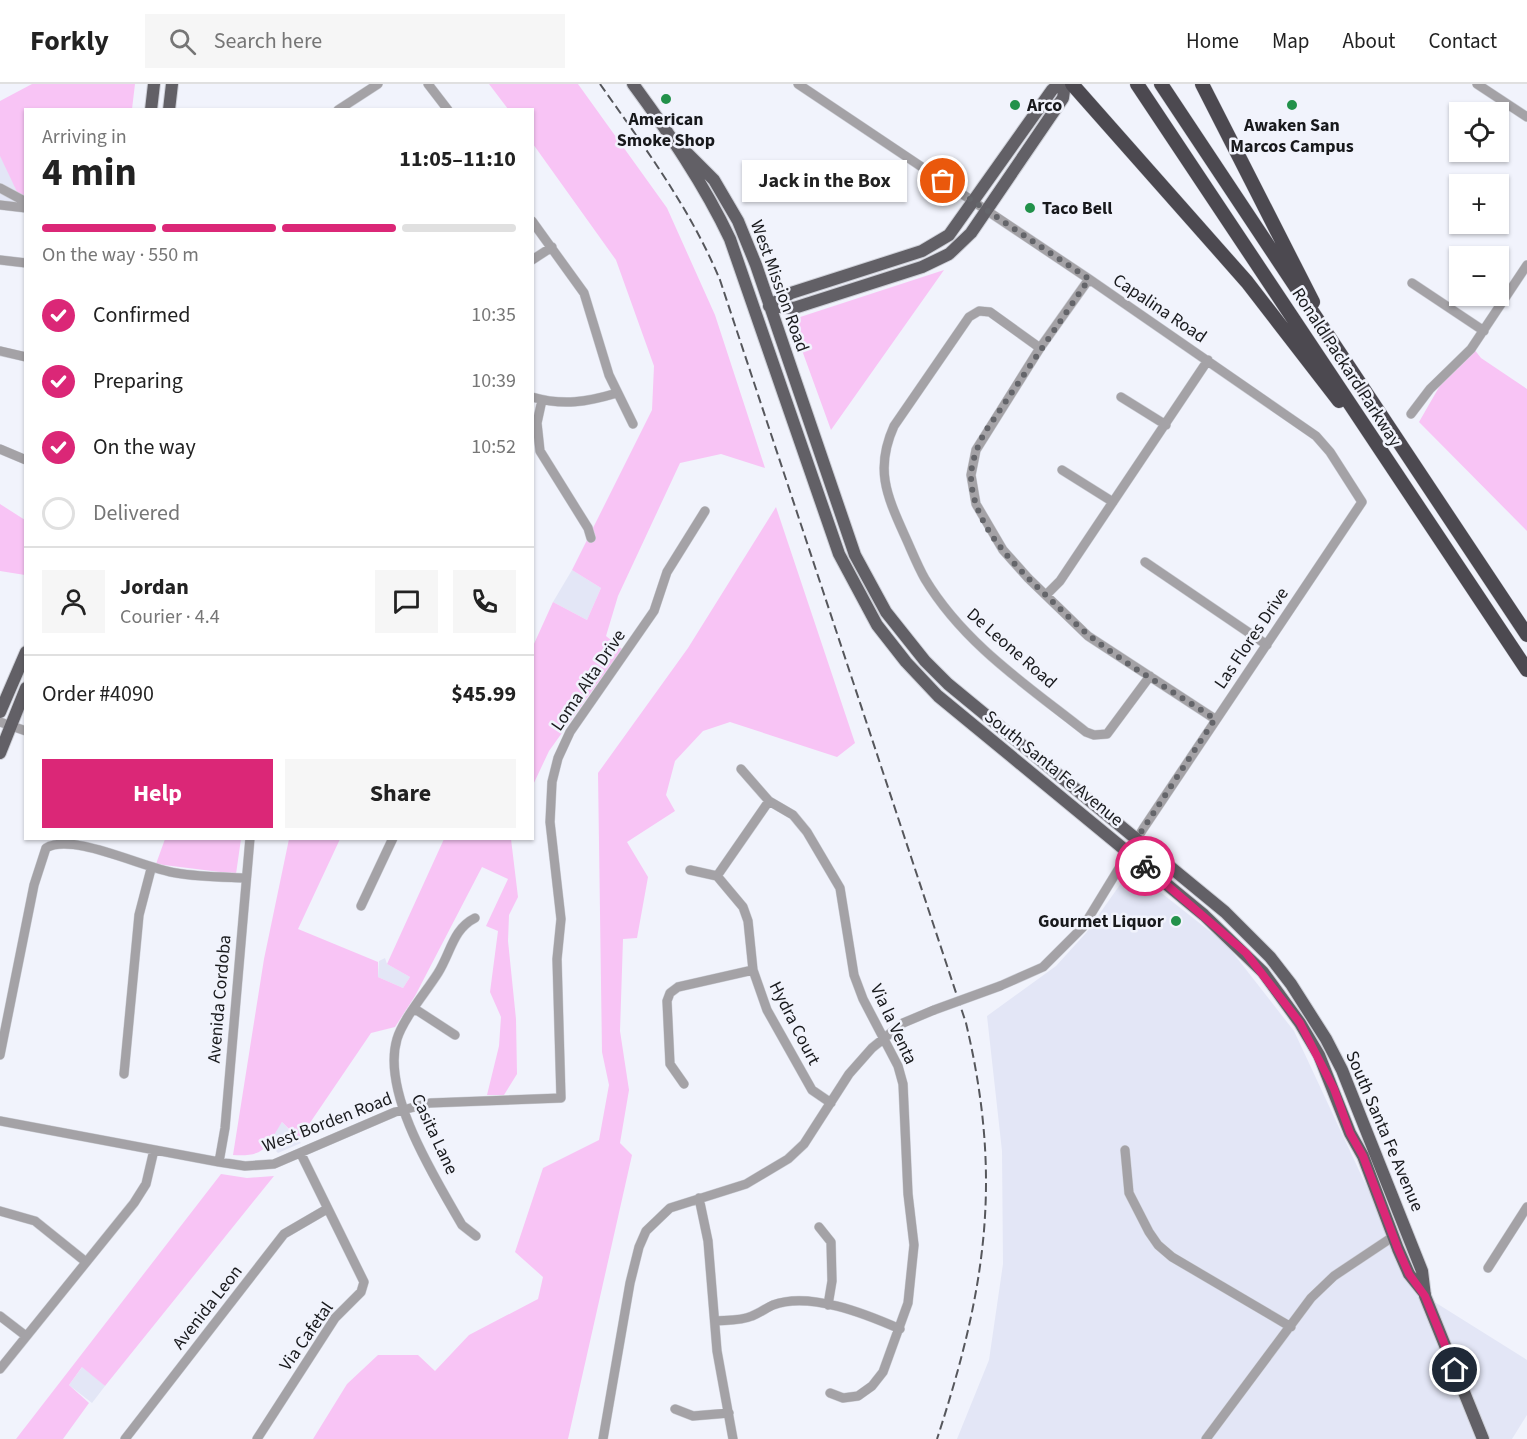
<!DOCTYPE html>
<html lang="en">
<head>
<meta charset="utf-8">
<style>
  :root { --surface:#fff; --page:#f6f6f6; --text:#222; --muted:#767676; --line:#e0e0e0; --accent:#db2777 }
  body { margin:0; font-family:"Source Sans 3",sans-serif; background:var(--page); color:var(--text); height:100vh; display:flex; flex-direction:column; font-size:22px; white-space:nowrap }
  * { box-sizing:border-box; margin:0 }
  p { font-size:20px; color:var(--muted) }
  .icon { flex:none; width:33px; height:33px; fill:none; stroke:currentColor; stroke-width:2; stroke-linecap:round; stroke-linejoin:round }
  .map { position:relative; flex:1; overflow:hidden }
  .panel { position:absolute; left:24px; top:24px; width:510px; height:732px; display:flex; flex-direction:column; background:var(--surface); border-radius:0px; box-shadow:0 2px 4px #0004 }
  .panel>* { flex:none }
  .tools { position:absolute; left:1449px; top:18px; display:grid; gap:12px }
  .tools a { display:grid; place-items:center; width:60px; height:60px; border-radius:0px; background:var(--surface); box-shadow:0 2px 4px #0004; font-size:30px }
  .pin { position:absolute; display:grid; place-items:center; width:51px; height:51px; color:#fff; margin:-26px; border:3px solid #fff; border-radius:50%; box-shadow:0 2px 6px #0007 }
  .courier { position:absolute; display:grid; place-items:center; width:60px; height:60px; margin:-30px; border:4px solid #db2777; border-radius:50%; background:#fff; color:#222; box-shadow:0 2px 8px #0007 }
  .bubble { position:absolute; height:42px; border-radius:0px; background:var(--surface); box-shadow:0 2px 4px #0004; font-size:20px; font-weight:700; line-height:42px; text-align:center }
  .overview em { font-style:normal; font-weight:700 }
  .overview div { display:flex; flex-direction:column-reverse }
  .overview { display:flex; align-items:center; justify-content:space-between; height:102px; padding:0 18px }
  h1 { font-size:39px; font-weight:700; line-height:45px }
  .bar { display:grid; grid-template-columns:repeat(4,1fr); gap:9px 6px; align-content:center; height:72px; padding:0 18px }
  .bar i { height:8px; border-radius:4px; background:var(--line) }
  .bar .current { background:var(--accent) }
  .bar p { grid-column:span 4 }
  .line { display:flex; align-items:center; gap:15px; padding:0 18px; border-top:2px solid var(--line) }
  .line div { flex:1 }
  .round { display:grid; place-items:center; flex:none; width:63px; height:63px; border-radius:0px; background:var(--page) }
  ol { padding:0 18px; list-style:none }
  li { display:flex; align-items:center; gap:18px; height:66px }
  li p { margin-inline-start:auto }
  li .icon { padding:6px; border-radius:50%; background:var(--accent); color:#fff; stroke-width:4 }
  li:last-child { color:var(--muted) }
  li i { width:33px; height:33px; border:3px solid var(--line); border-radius:50% }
  .action { display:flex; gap:12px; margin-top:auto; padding:12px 18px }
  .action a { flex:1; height:69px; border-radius:0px; background:var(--accent); color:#fff; font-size:24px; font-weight:700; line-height:69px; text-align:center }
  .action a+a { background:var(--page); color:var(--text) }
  header { display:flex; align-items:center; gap:36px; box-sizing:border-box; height:84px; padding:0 30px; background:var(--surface); border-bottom:2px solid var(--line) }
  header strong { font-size:28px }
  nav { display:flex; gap:33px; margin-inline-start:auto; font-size:21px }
  .search { width:420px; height:54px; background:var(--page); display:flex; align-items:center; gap:15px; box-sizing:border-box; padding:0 21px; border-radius:0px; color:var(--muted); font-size:22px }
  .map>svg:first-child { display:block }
  .built { fill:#e3e6f6 }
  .green { fill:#f8c4f5 }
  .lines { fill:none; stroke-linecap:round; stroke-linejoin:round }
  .minor-casing { stroke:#ced0d8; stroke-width:10 }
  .major-casing { stroke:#ced0d8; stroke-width:14 }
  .highway-casing { stroke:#ced0d8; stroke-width:15 }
  .minor { stroke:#a4a2a6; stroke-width:9 }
  .major { stroke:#626066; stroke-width:12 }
  .highway { stroke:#4c4950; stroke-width:14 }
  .rail { stroke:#56575c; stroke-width:2; stroke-dasharray:9 4.5; stroke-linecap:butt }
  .minor-bridge-casing { stroke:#ced0d8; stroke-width:10; stroke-linecap:butt }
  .minor-bridge { stroke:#a4a2a6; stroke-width:9 }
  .done { stroke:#64656a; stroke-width:6; stroke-dasharray:0 10.8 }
  .route { stroke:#db2777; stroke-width:8 }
  .poi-dot { fill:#22914a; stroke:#f1f3fc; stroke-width:2 }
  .labels { text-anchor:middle; stroke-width:5; stroke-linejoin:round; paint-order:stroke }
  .poi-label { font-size:18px; font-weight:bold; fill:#18191c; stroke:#f1f3fc; text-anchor:start }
  .street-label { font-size:18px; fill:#18191c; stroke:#f1f3fc }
</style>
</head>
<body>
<header>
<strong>Forkly</strong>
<div class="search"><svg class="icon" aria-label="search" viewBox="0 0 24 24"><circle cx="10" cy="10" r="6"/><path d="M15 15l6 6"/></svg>Search here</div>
<nav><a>Home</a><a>Map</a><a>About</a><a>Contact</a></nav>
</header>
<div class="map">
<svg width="1527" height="1355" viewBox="0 0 1527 1355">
  <rect width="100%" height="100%" fill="#f1f3fc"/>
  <path class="built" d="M 0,71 L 23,119 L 0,116 Z
    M 572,486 L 601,504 L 587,536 L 553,518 Z
    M 1131,785 L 1226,860 L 1294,947 L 1364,1097 L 1425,1212 L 1527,1276 L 1527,1331 L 1512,1355 L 957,1355 L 989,1276 L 1003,1180 L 1002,1067 L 987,932 L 1056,882 L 1086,849 Z
    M 385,874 L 387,880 L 410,893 L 403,904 L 378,893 L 379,877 Z
    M 282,1038 L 301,1059 L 278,1069 L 267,1058 Z
    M 83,1282 L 105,1302 L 92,1319 L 69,1301 Z"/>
  <path class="green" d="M 32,0 L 135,0 L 132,25 L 26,26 L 25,112 L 19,112 L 0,72 L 0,17 Z
    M 489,0 L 578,0 L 667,124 L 715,231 L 765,384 L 721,370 L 680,379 L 618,512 L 606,552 L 622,565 L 549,667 L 533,701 L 533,562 L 553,518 L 587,536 L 601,504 L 572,486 L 652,326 L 654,282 L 616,176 L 533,60 L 532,26 L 508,25 Z
    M 944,186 L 831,346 L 791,236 Z
    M 1470,260 L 1481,274 L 1527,305 L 1527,447 L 1419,338 L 1446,291 Z
    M 0,420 L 25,436 L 25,491 L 0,487 Z
    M 776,423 L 855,659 L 837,673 L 730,638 L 703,647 L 675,677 L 666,711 L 675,727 L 627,758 L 648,793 L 637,854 L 623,855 L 620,947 L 629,1006 L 620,1059 L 632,1071 L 568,1355 L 313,1355 L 347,1300 L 378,1271 L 418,1271 L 435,1287 L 469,1251 L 538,1215 L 543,1193 L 515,1168 L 543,1084 L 599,1056 L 609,1001 L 602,968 L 598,689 L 688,564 Z
    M 165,755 L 241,755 L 236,790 L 156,780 Z
    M 289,755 L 340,755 L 298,845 L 378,878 L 378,893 L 403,904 L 410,893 L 387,880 L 444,755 L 511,755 L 518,813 L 509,831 L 508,857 L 516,935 L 517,990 L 504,1011 L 487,1011 L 499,962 L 501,933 L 490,908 L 498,847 L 486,842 L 508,795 L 482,783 L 415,912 L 395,943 L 371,949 L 299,1055 L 282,1038 C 266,1063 266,1073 233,1071 L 264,875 Z
    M 221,1090 L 247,1094 L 274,1092 L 105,1302 L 82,1283 L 69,1301 L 89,1319 L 63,1355 L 16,1355 Z"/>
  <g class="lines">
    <defs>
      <path id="minor" d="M 428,0 L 448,26
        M 798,0 L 1089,195 L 1316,352 L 1330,368 L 1362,418 L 1143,745 L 1083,843 L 1043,883 L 1000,902
        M 1477,0 L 1527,33
        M 338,26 L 378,0
        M 0,104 L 26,118
        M 0,121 L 26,124
        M 532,137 L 584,209 L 609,291 L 633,340
        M 0,176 L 26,179
        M 532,176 L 552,163
        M 1089,195 L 1040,264 L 976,366 L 971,391 L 976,420 L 1003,466 L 1028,494 L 1088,552 L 1215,635
        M 1412,199 L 1484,247
        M 1040,264 L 990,228 L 979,227 L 969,233 L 894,342 C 875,384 886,410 904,450 C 911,465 917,481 925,495 C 964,560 1028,602 1086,648 L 1094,651 L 1107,650 L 1150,592
        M 0,267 L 26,273
        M 532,313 C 563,322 587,318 617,309
        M 1121,313 L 1166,341
        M 542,316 L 537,339 L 540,367 L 588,444 L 591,454
        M 1411,330 L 1430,305 L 1471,265 L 1527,181
        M 0,365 L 26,376
        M 1062,386 L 1113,418
        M 1145,478 L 1267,561
        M 1046,511 L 1060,497 L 1208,276
        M 0,638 L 26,647
        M 741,685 L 769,717 L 793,731 L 807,748 L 840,804 L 854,891 L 863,915 L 898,982 L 903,1000 L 908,1110 L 914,1161 L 908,1219 L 883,1288 L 872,1302 L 858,1312 L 843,1314 L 830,1309
        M 690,786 L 717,792 L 743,823 L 748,837 L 753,886 L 767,926 L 812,1006 L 831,1019
        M 717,792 L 769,717
        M 361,822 L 393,754
        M 475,834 C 453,845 451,868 438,889 C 426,908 403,935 397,955 C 381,1009 435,1094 462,1141 L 476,1152
        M 415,925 L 455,951
        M 0,971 L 34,801 L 46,764 C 73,748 145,785 176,789 C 199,793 223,793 246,794
        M 124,990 L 139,831 L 151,785
        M 684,1000 L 670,980 L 667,917 L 670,909 L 678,903 L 753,886
        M 0,1037 L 219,1078 L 245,1082 L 274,1080 L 395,1028 L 430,1019 L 561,1014 L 557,875 L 561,835 L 550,738 L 552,698 L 558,674 L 570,648 L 654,527 L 667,488 L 705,427
        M 1125,1066 L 1129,1109 L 1149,1148 L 1158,1161 L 1172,1173 L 1291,1243
        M 219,1078 L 225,1044 L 250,754
        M 699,1114 L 708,1157 L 717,1267 L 733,1355
        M 0,1127 L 35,1137 L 86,1178
        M 819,1143 L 831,1158 L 832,1197 L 828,1221
        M 1488,1184 L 1527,1123
        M 0,1232 L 26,1252
        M 715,1237 C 727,1236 741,1237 752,1232 C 760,1229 766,1224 773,1221 C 809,1207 866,1230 900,1245
        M 0,1285 L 134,1119 L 146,1100 L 154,1066
        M 675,1325 L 693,1332 L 729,1329
        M 125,1355 L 284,1150 L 327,1125
        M 257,1355 L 335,1234 L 361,1208 L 364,1198 L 301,1070
        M 603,1355 L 630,1199 L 639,1163 L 646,1147 L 670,1124 L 746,1100 L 788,1075 L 804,1060 L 849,990 L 872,964 L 903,939 L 934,926
        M 1206,1355 L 1311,1214 L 1334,1192 L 1394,1152"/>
      <path id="major" d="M 633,0 C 669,49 704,100 730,155 L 839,470 L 877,541 L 906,578 L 938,612 L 1204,831 L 1263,888 L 1300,939 L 1319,971 L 1350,1049 L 1363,1072 L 1398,1165 L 1409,1190 L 1425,1210
        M 151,26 L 154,0
        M 169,26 L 172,0
        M 674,56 L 714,96 L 738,137 L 756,181 L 855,471 L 886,528 L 925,577 L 948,600 L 1225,828 L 1270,873 L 1291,900 L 1326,955 L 1342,986 L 1422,1187 L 1425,1212 L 1483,1355
        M 769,222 L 794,224 L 922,183 L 949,170 L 971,149 L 1063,14 L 1065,0
        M 769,222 L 791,209 L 922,167 L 949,151 L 1052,6 L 1059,0
        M 0,628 L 26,568
        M 0,669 L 26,604"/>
      <path id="highway" d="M 1072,0 L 1247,198 L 1339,317
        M 1137,0 L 1527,586
        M 1161,0 L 1527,551
        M 1202,0 L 1313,218"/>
    </defs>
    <use href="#minor" class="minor-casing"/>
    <use href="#major" class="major-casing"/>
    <use href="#highway" class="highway-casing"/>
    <use href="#minor" class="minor"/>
    <use href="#major" class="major"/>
    <use href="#highway" class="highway"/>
    <path class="rail" d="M 600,0 C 645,64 690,124 720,196 L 966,939 C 1003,1095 986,1205 937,1355"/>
    <defs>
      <path id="minor-bridge" d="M 934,926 L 1000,902"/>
    </defs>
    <use href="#minor-bridge" class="minor-bridge-casing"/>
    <use href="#minor-bridge" class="minor-bridge"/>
  </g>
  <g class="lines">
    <path class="done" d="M 943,97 L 1089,195 L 985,348 C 978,361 972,376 971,391 C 971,444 1021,487 1056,521 C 1067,531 1078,543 1090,552 C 1129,583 1174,608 1215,635 L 1128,768 L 1145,782"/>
    <path class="route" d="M 1145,782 L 1246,869 L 1300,939 L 1334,1005 L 1350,1049 L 1363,1072 L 1398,1165 L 1409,1190 L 1425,1212 L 1455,1286"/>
  </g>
  <g class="poi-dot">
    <circle cx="666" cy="15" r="6"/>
    <circle cx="1015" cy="21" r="6"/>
    <circle cx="1292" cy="21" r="6"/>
    <circle cx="1030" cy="124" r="6"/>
    <circle cx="1176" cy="837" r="6"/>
  </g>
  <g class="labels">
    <g class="poi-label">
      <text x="1027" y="27">Arco</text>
      <text x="666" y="41" text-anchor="middle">American<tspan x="666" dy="21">Smoke Shop</tspan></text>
      <text x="1292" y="47" text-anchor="middle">Awaken San<tspan x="1292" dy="21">Marcos Campus</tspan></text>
      <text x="1042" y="130">Taco Bell</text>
      <text x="1164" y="843" text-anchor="end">Gourmet Liquor</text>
    </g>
    <g class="street-label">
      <text transform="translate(780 202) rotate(70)" y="6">West Mission Road</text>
      <text transform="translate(1160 224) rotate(34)" y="6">Capalina Road</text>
      <text transform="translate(1347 283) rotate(57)" y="6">Ronald Packard Parkway</text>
      <text transform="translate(1251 554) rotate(-56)" y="6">Las Flores Drive</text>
      <text transform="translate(1012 564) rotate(41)" y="6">De Leone Road</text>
      <text transform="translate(588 596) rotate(-56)" y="6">Loma Alta Drive</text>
      <text transform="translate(1054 684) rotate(39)" y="6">South Santa Fe Avenue</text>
      <text transform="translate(219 915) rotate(-85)" y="6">Avenida Cordoba</text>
      <text transform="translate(795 939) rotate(63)" y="6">Hydra Court</text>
      <text transform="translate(894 940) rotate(65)" y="6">Via la Venta</text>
      <text transform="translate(327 1038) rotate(-21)" y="6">West Borden Road</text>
      <text transform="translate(1385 1047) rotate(67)" y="6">South Santa Fe Avenue</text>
      <text transform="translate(435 1050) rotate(65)" y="6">Casita Lane</text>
      <text transform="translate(207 1223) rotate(-52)" y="6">Avenida Leon</text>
      <text transform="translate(306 1252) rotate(-55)" y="6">Via Cafetal</text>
    </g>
  </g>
</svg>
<div class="tools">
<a><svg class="icon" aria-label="locate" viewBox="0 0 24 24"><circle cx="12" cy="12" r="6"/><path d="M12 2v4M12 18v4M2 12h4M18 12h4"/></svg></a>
<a>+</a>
<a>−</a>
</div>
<div class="pin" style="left:943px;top:97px;background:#ea580c"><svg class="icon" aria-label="bag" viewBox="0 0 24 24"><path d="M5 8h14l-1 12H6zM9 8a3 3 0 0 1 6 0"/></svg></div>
<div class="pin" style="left:1455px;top:1286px;background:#1f2937"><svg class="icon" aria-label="home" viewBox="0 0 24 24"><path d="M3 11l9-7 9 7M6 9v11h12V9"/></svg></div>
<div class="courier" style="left:1145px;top:782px"><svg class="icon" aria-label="bike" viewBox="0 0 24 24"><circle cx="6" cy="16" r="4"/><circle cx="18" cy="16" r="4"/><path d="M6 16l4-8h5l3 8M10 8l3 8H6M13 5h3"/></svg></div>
<div class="bubble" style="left:742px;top:76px;width:165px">Jack in the Box</div>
<section class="panel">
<div class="overview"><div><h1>4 min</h1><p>Arriving in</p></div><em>11:05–11:10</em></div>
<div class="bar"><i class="current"></i><i class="current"></i><i class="current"></i><i></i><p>On the way · 550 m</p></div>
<ol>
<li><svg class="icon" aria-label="check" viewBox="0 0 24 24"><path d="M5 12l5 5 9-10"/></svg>Confirmed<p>10:35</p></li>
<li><svg class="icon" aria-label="check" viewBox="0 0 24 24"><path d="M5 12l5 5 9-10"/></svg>Preparing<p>10:39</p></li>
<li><svg class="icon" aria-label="check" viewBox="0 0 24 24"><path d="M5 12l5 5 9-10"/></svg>On the way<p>10:52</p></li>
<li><i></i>Delivered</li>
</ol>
<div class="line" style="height:108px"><a class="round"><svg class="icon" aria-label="person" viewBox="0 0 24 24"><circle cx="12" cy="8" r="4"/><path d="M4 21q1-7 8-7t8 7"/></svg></a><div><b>Jordan</b><p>Courier · 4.4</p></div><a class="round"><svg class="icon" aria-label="chat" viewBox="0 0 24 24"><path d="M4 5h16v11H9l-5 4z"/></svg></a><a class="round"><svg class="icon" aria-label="phone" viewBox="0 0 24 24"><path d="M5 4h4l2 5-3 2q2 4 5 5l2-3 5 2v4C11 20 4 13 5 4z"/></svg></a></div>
<div class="line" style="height:78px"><div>Order #4090</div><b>$45.99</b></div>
<div class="action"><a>Help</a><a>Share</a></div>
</section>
</div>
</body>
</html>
